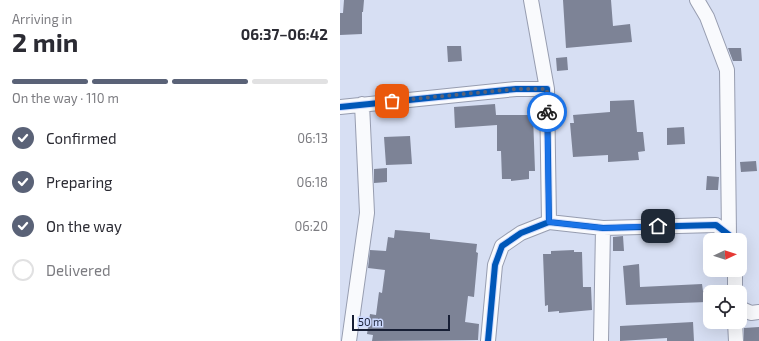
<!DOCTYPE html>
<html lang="en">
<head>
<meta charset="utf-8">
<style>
  :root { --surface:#fff; --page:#f7f7f7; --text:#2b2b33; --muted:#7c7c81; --line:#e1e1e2; --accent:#5a6277 }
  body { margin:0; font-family:"Exo 2",sans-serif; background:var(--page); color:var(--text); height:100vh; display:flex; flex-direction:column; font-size:15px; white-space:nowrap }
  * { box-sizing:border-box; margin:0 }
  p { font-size:13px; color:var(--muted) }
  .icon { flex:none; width:22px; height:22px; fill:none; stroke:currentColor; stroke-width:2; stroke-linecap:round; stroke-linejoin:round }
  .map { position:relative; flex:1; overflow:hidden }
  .panel { display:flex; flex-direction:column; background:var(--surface); width:340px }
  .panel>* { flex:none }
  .needle { width:26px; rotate:86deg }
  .buttons { position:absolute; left:363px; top:233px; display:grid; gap:8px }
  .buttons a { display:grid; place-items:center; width:44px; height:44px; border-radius:8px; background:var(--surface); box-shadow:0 4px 16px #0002; font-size:20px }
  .scale { position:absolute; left:12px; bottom:10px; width:98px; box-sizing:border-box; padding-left:4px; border:2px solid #171e34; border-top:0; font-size:11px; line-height:14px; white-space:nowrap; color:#171e34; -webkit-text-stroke:3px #ccd9fe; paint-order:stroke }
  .pin { position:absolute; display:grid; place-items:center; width:34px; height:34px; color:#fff; margin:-17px; border-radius:8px; box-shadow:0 2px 6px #0006 }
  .courier { position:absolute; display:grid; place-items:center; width:40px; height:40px; margin:-20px; border:3px solid #1a73e8; border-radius:50%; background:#fff; color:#222; box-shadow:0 1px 5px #0007 }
  .head em { font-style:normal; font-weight:700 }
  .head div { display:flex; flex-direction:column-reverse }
  .head { display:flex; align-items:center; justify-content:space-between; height:68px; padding:0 12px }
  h1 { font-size:26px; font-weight:700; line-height:30px }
  .bar { display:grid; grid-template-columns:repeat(4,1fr); gap:6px 4px; align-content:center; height:48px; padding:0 12px }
  .bar i { height:5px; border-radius:3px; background:var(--line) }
  .bar .on { background:var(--accent) }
  .bar p { grid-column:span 4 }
  ol { padding:0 12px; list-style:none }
  li { display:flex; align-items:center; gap:12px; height:44px }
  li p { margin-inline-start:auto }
  li .icon { padding:4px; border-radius:50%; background:var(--accent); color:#fff; stroke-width:4 }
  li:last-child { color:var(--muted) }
  li i { width:22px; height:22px; border:2px solid var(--line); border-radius:50% }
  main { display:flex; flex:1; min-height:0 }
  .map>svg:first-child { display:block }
  .building { fill:#7d8396 }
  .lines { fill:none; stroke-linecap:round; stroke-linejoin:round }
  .street-casing { stroke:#979db0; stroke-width:16 }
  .street { stroke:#f9fafd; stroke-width:14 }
  .cycleway-casing { stroke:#ccd9fe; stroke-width:8 }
  .cycleway { stroke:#0057b8; stroke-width:6 }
  .done { stroke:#5a6277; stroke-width:4; stroke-dasharray:0 7.2 }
  .route { stroke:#1a73e8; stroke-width:5 }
</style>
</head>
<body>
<main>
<section class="panel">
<div class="head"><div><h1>2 min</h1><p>Arriving in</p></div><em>06:37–06:42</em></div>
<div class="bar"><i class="on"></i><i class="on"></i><i class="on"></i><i></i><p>On the way · 110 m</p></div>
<ol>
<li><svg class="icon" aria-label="check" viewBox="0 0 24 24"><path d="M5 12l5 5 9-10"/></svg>Confirmed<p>06:13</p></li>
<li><svg class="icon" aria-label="check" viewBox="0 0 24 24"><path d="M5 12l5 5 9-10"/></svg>Preparing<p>06:18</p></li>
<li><svg class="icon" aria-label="check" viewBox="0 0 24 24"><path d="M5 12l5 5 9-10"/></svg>On the way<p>06:20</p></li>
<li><i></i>Delivered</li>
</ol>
</section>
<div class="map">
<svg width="419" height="341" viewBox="0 0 419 341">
  <rect width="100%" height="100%" fill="#d7dff3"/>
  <path class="building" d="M 4,0 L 24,0 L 23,12 L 22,12 L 22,34 L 0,35 L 0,13 L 3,13 Z
    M 223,0 L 271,0 L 273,26 L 290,24 L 292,42 L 226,48 Z
    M 107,46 L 121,46 L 122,61 L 108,62 Z
    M 388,48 L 401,48 L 402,61 L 393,61 Z
    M 227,57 L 228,70 L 217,71 L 216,58 Z
    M 294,100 L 297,132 L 303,132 L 305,151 L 298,152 L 299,160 L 268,162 L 268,155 L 233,157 L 230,123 L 234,123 L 233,115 L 270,112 L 270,101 Z
    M 155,104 L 156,115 L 193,115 L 195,171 L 189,171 L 189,179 L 171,181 L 171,179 L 162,179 L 161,151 L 157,151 L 157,125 L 115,128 L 114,107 Z
    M 344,127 L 345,144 L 327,145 L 327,128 Z
    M 70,136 L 72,164 L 46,165 L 44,137 Z
    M 416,161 L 417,171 L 401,172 L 400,162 Z
    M 47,168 L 47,182 L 34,183 L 34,169 Z
    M 367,176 L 379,177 L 378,190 L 366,190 Z
    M 55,230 L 90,233 L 90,239 L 137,244 L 136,252 L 138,253 L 134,297 L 128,296 L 125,322 L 139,324 L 138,340 L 32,341 L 33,335 L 27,334 L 30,314 L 36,315 L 39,292 L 42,293 L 45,270 L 28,268 L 30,250 L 46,251 L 48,237 L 54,238 Z
    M 283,236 L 284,251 L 273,251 L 273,237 Z
    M 234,250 L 234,252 L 242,252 L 243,287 L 251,287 L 252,310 L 219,313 L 219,311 L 208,312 L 208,305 L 205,306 L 203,254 L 211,254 L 211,251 Z
    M 299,264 L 300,287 L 362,284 L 363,291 L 367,291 L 367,302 L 286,305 L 283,266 Z
    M 353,322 L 354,341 L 327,341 L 327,338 L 280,341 L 280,326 Z
    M 419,327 L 419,341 L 404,341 L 404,328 Z"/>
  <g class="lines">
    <defs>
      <path id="street" d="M 191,0 L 207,89
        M 357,0 L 367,17 L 387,70 L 389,235
        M 0,107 L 176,89 L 207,89 L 209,222
        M 395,292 L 395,270
        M 400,308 L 411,313 L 419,312
        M 395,322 L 396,341
        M 9,341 L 27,213 L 22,104
        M 148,341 L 155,265 L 162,246 L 181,233 L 209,222 L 263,228 L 376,225 L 389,235 L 391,240
        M 261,341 L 263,228"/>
    </defs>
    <use href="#street" class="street-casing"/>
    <use href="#street" class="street"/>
    <defs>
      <path id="cycleway" d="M 0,107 L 176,89 L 207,89 L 209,222
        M 148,341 L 155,265 L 162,246 L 181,233 L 209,222 L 263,228 L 376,225 L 389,235 L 391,240"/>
    </defs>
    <use href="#cycleway" class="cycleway-casing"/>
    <use href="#cycleway" class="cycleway"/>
  </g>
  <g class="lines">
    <path class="done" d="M 52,101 L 176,89 L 207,89 L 207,112"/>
    <path class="route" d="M 207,112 L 209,222 L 263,228 L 318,226"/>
  </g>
</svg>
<div class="buttons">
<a><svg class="needle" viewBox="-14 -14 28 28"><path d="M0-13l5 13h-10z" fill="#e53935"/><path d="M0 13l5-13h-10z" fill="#7c7c81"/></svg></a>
<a><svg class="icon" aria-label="locate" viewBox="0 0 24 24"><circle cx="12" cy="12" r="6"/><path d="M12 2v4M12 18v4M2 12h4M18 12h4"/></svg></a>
</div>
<div class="scale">50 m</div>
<div class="pin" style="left:52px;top:101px;background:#ea580c"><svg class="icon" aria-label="bag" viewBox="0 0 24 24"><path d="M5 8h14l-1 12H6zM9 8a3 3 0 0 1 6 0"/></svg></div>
<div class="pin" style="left:318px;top:226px;background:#1f2937"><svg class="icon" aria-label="home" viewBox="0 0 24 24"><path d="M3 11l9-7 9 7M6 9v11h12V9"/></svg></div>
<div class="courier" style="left:207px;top:112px"><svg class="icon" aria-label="bike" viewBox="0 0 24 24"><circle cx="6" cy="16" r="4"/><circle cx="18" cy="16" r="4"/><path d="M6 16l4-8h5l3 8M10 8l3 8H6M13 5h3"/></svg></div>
</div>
</main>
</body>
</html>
